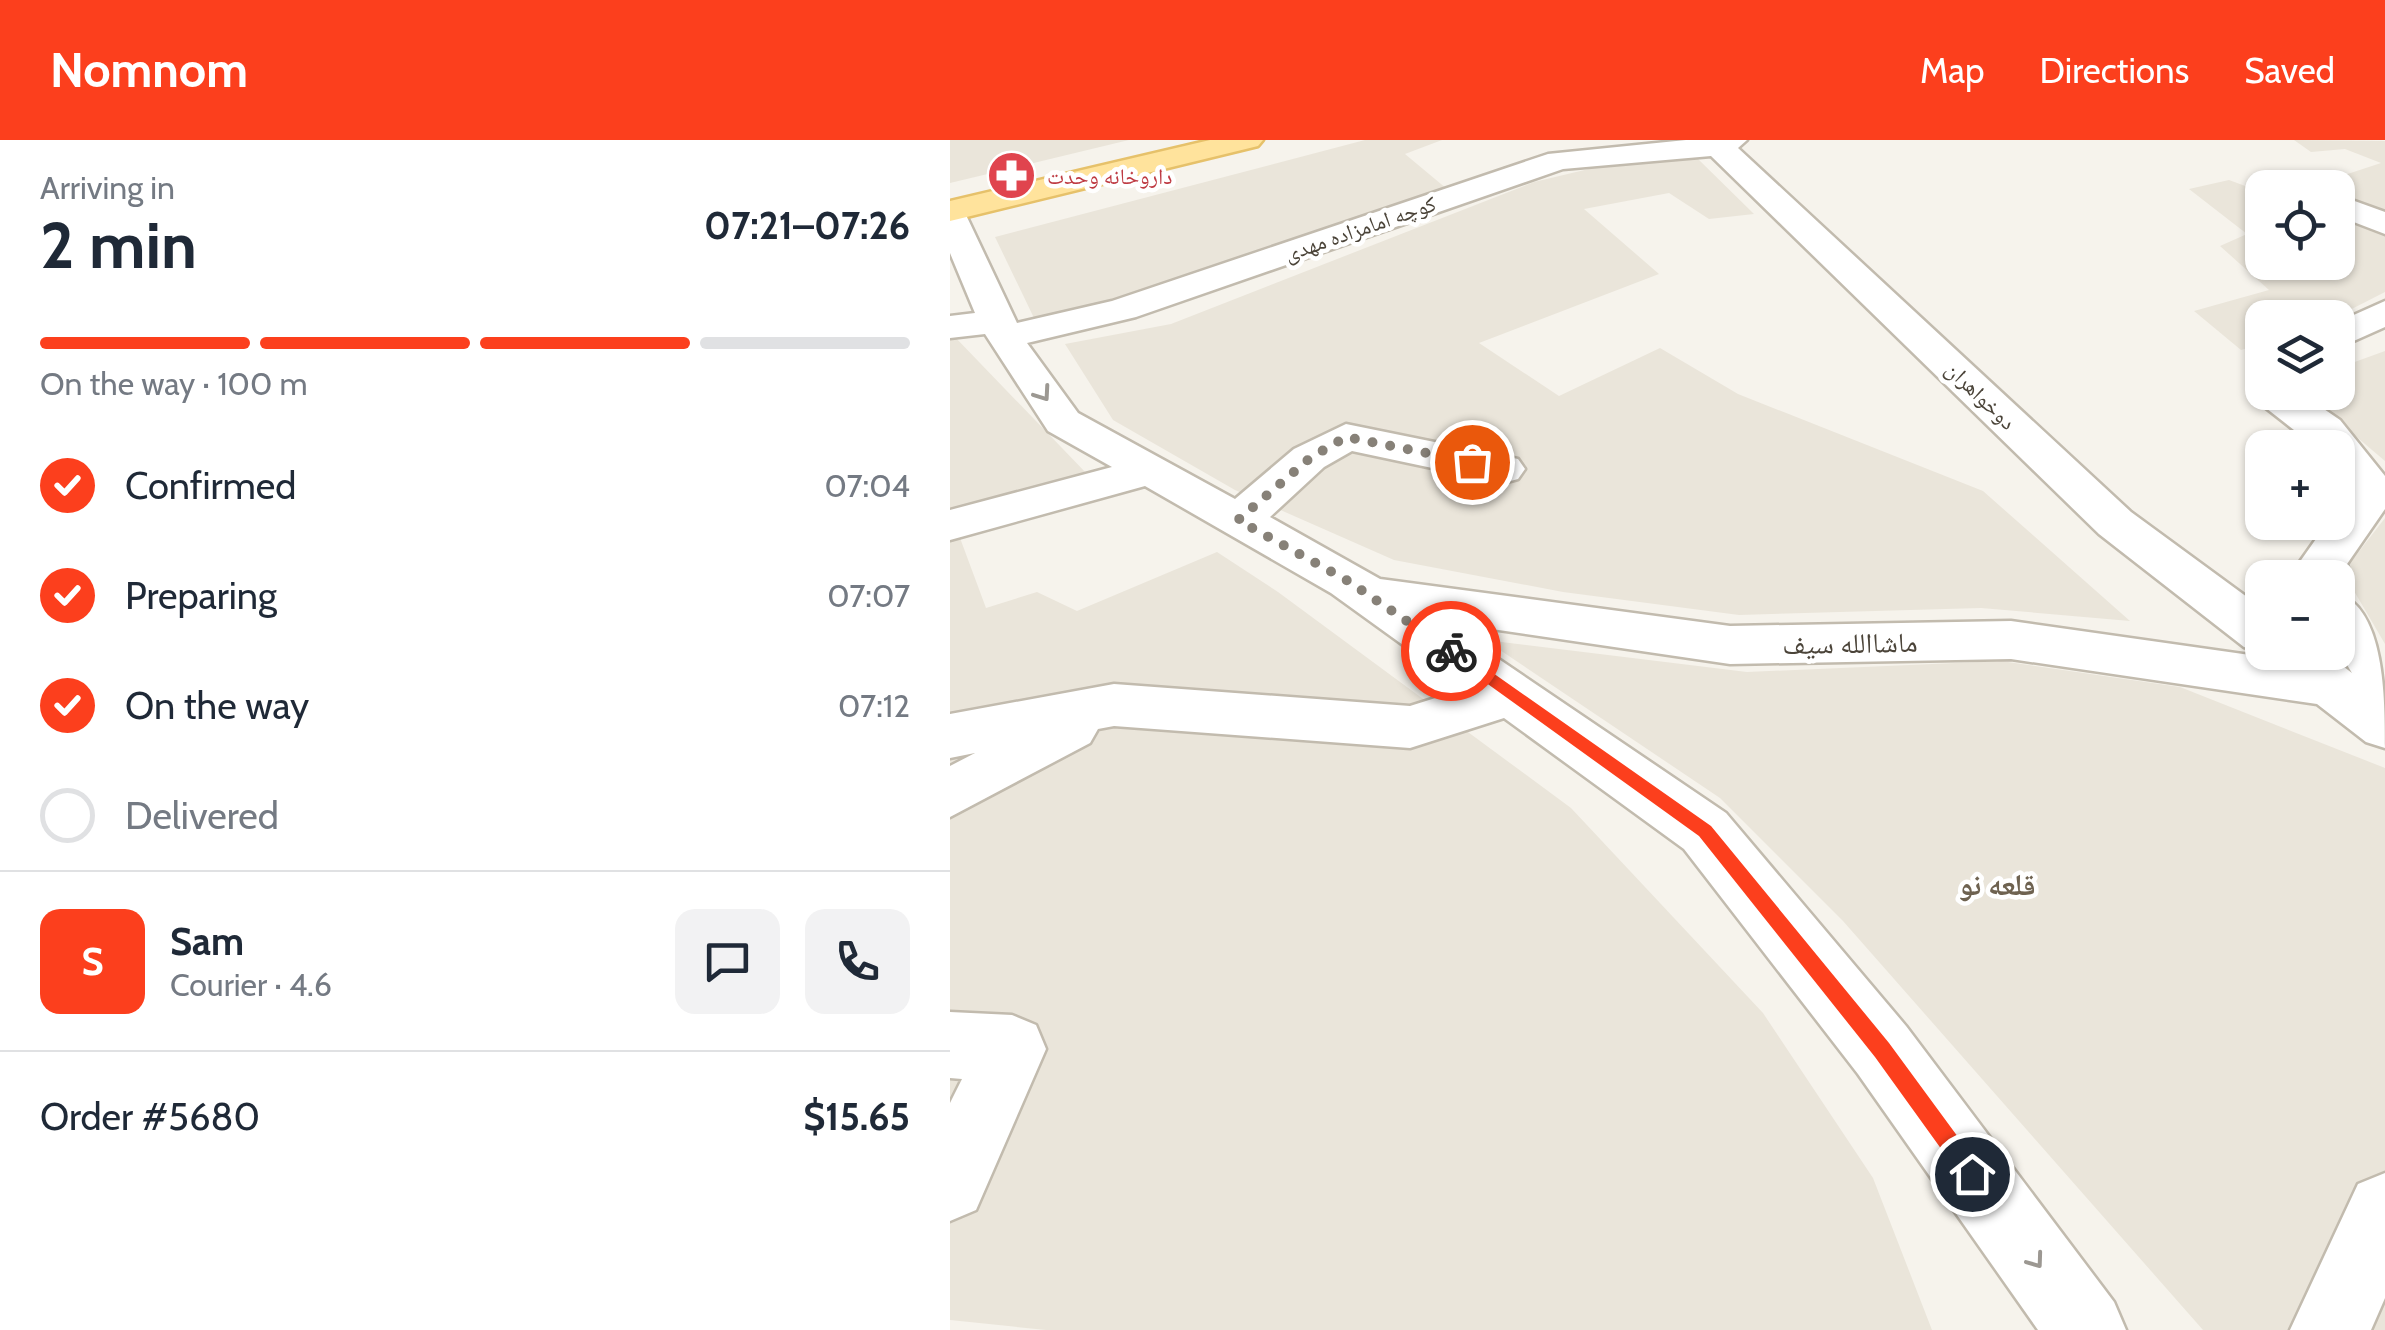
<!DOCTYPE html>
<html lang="en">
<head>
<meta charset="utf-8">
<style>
  :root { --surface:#fff; --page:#f2f2f3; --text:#1f2937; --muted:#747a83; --line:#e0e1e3; --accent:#fc3f1d }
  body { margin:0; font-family:Cabin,"Noto Naskh Arabic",sans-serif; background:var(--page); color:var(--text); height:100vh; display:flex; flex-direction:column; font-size:38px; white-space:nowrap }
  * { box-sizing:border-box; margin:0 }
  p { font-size:32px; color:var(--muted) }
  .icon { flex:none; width:55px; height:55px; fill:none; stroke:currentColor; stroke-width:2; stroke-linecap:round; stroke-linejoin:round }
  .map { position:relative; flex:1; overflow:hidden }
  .details { display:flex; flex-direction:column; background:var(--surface); width:950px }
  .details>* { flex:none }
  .tools { position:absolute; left:1295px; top:30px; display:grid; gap:20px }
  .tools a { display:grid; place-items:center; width:110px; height:110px; border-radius:20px; background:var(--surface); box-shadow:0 2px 8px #0004; font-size:50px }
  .pin { position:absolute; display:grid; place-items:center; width:85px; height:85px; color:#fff; margin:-42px; border:5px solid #fff; border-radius:50%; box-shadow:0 2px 10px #0007 }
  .courier { position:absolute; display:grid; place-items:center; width:100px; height:100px; margin:-50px; border:8px solid #fc3f1d; border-radius:50%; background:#fff; color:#222; box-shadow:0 2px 12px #0007 }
  .head em { font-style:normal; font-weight:700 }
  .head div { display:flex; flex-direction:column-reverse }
  .head { display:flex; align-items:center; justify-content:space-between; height:170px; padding:0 40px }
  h1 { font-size:65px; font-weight:700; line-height:75px }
  .bar { display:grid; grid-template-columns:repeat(4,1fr); gap:15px 10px; align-content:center; height:120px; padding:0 40px }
  .bar i { height:12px; border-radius:8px; background:var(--line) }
  .bar .active { background:var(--accent) }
  .bar p { grid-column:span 4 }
  .line { display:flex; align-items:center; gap:25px; padding:0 40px; border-top:2px solid var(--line) }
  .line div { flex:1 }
  .round { display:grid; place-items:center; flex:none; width:105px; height:105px; border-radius:20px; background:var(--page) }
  ol { padding:0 40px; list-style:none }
  li { display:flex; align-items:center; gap:30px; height:110px }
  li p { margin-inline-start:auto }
  li .icon { padding:10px; border-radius:50%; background:var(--accent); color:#fff; stroke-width:4 }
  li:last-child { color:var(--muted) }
  li i { width:55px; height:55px; border:5px solid var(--line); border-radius:50% }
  header { display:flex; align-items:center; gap:60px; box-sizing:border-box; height:140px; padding:0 50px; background:var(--accent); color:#fff }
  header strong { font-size:48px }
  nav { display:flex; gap:55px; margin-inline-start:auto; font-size:35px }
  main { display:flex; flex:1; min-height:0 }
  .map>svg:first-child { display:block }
  .residential { fill:#eae5da }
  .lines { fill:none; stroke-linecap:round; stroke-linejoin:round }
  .minor-casing { stroke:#c2bbae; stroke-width:5 }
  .major-casing { stroke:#e6c16a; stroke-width:5 }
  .minor { fill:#fff; fill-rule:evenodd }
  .major { fill:#ffe39c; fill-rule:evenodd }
  .oneway { stroke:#9c9892 }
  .route { fill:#fc3f1d }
  .done { stroke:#878178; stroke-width:10; stroke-dasharray:0 18 }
  .labels { text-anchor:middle; stroke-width:9; stroke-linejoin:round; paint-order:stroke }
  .far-health-label { font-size:22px; fill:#be3a42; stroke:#fff; text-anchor:start }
  .far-street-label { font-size:22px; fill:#4b4439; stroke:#fff }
  .street-label { font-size:28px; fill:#4b4439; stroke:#fff }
  .neighbourhood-label { font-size:30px; font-weight:bold; fill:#6e6250; stroke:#fff }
</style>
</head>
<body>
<header>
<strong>Nomnom</strong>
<nav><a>Map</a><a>Directions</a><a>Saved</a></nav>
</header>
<main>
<section class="details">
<div class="head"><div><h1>2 min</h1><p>Arriving in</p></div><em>07:21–07:26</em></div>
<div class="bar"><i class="active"></i><i class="active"></i><i class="active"></i><i></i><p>On the way · 100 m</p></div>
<ol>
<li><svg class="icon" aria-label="check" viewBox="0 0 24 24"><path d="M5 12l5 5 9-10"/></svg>Confirmed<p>07:04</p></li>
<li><svg class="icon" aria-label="check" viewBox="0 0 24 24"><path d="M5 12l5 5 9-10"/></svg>Preparing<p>07:07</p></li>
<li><svg class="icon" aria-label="check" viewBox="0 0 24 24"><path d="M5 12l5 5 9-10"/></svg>On the way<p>07:12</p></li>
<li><i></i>Delivered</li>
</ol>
<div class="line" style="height:180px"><b class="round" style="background:var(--accent);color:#fff">S</b><div><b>Sam</b><p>Courier · 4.6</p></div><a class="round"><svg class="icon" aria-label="chat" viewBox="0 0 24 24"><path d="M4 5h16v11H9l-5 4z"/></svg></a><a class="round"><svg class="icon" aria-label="phone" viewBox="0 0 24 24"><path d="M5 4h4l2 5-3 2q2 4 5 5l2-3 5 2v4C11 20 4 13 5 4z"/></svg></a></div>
<div class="line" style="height:130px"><div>Order #5680</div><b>$15.65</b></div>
</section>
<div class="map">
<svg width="1435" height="1190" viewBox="0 0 1435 1190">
  <rect width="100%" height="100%" fill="#f6f3ec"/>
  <path class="residential" d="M 0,0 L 179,0 L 0,43 Z
    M 415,0 L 492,0 L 455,14 L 497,49 L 136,173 L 84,178 L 45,97 Z
    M 1344,0 L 1435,1 L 1435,152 L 1386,177 L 1312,178 L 1312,204 L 1291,210 L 1244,171 L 1319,150 L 1270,106 L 1297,94 L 1239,49 L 1279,40 L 1306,50 L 1297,61 L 1312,68 L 1312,122 L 1388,122 L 1388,48 L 1358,47 L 1431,23 L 1395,9 L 1361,12 Z
    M 747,18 L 804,74 L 759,79 L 719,53 L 634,69 L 709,134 L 529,203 L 609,256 L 710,208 L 788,254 L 1033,351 L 1180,481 L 1031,468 L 789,475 L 613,452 L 444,420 L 285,350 L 163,280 L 115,204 L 221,184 L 584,42 L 643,28 Z
    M 4,196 L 138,335 L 0,375 L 0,197 Z
    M 1435,211 L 1435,321 L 1355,253 L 1388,252 L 1388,228 Z
    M 1435,378 L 1435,504 L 1404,451 L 1400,423 Z
    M 10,398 L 36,468 L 87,452 L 127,471 L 267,412 L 328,452 L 621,668 L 813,873 L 923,1038 L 982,1190 L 96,1190 L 0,1180 L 0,400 Z
    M 535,500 L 797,532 L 1051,521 L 1230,547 L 1435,628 L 1435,1190 L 1253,1190 L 893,781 L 770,658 Z"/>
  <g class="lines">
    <defs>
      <path id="minor" d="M 736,0 L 797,0 L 788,8 L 1181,372 L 1312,468 L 1312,512 L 1294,507 L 1149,394 L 761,16 L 613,29 L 186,177 L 77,203 L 128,273 L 285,359 L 344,309 L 396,284 L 568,319 L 575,329 L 568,339 L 553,343 L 402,311 L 374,327 L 320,377 L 430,439 L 780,486 L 1061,481 L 1328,519 L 1331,512 L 1374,512 L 1402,533 L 1388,510 L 1388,453 C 1435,470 1435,558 1435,608 L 1416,602 L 1367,564 L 1061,519 L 780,524 L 494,482 L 776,673 L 956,886 L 1164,1162 L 1176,1190 L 1088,1190 L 908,934 L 734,709 L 554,578 L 460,608 L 164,586 L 148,589 L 140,603 L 0,677 L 0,626 L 25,613 L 0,618 L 0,574 L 164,544 L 460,566 L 514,549 L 381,453 L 195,346 L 0,400 L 0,370 L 162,327 L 98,291 L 35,194 L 0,198 L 0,176 L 25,173 L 0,113 L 0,65 L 16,75 L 67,183 L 162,161 L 598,14 Z
        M 1388,55 L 1435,72 L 1435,94 L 1388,76 Z
        M 1435,161 L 1435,187 L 1388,208 L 1388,182 Z
        M 1312,242 L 1312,252 L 1349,252 L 1390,280 L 1435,336 L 1435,369 L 1397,424 L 1401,438 L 1394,450 L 1388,452 L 1388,438 L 1353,438 L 1349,423 L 1378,382 L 1388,382 L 1388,370 L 1401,352 L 1388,334 L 1388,308 L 1367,308 L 1307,261 L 1301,252 Z
        M 0,872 L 62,875 L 86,885 L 96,909 L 26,1070 L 0,1081 L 0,963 L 12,939 L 0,938 Z
        M 1435,1033 L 1435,1158 L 1421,1190 L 1340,1190 L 1408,1044 Z"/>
      <path id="major" d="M 260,0 L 313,0 L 308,6 L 0,81 L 0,61 Z"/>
    </defs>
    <use href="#minor" class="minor-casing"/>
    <use href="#major" class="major-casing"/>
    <use href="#minor" class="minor"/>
    <use href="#major" class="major"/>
  </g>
  <defs><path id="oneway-chevron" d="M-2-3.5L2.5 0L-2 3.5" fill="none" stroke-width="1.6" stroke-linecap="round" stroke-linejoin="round" transform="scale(2.5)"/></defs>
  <g class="oneway">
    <use href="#oneway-chevron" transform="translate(93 254) rotate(55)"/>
    <use href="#oneway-chevron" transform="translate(1086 1121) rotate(54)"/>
  </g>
  <path class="route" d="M 496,507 L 506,507 L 761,686 L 939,903 L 1030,1027 L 1030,1042 L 1015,1042 L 925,917 L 749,696 L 496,514 Z"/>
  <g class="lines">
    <path class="done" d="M 501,511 L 398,441 L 288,380 L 360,318 L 396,297 L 522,322"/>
  </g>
  <defs>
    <symbol id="pharmacy-disc" viewBox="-11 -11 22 22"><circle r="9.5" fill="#e0444e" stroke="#fff"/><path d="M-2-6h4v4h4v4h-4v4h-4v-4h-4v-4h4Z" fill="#fff"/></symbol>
  </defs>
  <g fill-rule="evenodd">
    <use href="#pharmacy-disc" x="34" y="8" width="55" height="55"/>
  </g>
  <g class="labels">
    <g class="far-health-label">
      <text x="97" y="44">داروخانه وحدت</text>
    </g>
    <g class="far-street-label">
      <text transform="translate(410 88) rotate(-19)" y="8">کوچه امامزاده مهدی</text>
      <text transform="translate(1031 255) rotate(44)" y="8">دوخواهران</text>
    </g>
    <g class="street-label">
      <text transform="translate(900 503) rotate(-1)" y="10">ماشاالله سیف</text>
    </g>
    <g class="neighbourhood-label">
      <text x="1047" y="755">قلعه نو</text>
    </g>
  </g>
</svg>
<div class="tools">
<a><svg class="icon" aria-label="locate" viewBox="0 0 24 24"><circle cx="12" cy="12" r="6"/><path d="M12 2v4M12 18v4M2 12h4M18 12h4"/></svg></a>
<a><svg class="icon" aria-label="layers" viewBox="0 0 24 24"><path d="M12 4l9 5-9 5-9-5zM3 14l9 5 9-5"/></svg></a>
<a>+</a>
<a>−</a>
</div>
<div class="pin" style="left:522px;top:322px;background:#ea580c"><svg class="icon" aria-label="bag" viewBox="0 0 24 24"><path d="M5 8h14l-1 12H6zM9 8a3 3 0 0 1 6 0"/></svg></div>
<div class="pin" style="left:1022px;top:1034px;background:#1f2937"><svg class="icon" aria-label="home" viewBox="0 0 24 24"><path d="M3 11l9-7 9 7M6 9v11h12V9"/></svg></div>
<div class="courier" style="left:501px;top:511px"><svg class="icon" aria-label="bike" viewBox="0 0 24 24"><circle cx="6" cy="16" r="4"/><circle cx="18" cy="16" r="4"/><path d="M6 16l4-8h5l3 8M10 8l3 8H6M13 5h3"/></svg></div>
</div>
</main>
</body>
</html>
